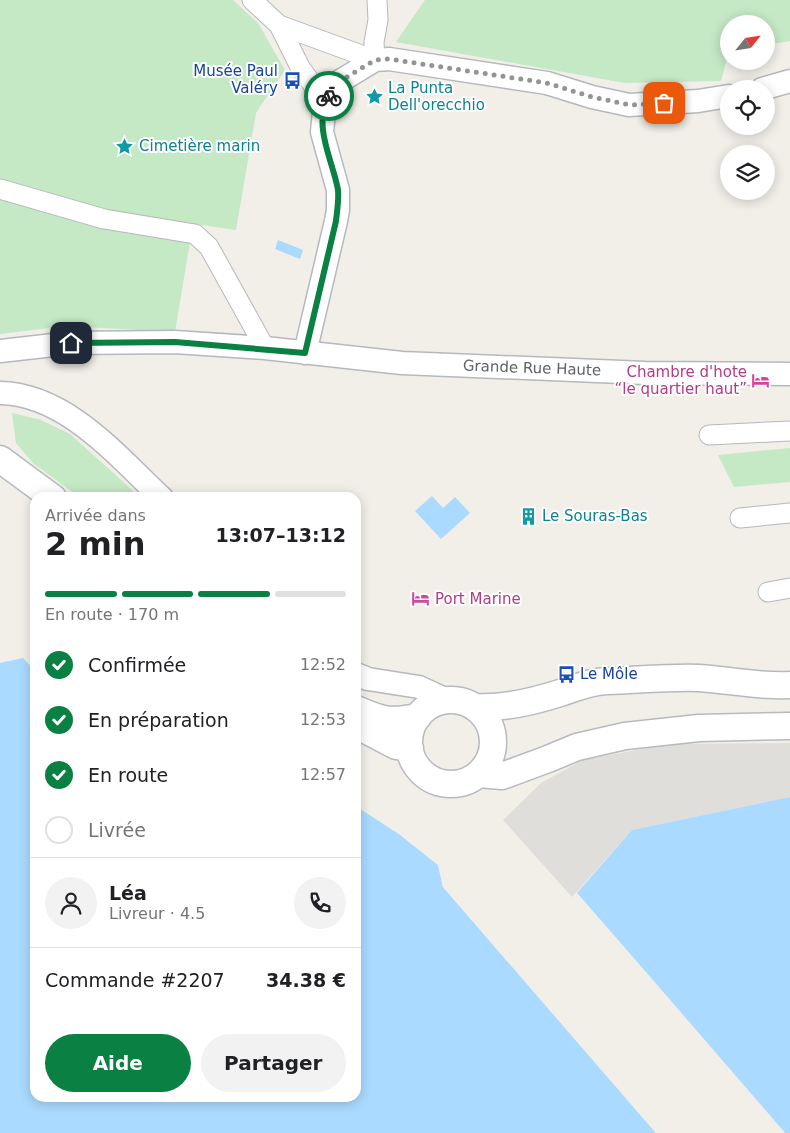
<!DOCTYPE html>
<html lang="fr">
<head>
<meta charset="utf-8">
<style>
  :root { --surface:#fff; --page:#f2f2f2; --text:#202124; --muted:#757577; --line:#e0e0e0; --accent:#0b8043 }
  body { margin:0; font-family:"DejaVu Sans",sans-serif; background:var(--page); color:var(--text); height:100vh; display:flex; flex-direction:column; font-size:19px; white-space:nowrap }
  * { box-sizing:border-box; margin:0 }
  p { font-size:16px; color:var(--muted) }
  .icon { flex:none; width:28px; height:28px; fill:none; stroke:currentColor; stroke-width:2; stroke-linecap:round; stroke-linejoin:round }
  .map { position:relative; flex:1; overflow:hidden }
  .panel { position:absolute; left:30px; top:492px; width:331px; height:610px; display:flex; flex-direction:column; background:var(--surface); border-radius:15px; box-shadow:0 2px 12px #0003 }
  .panel>* { flex:none }
  .needle { width:32px; rotate:60deg }
  .buttons { position:absolute; left:720px; top:15px; display:grid; gap:10px }
  .buttons a { display:grid; place-items:center; width:55px; height:55px; border-radius:50%; background:var(--surface); box-shadow:0 2px 12px #0003; font-size:25px }
  .pin { position:absolute; display:grid; place-items:center; width:42px; height:42px; color:#fff; margin:-21px; border-radius:10px; box-shadow:0 2px 8px #0006 }
  .courier { position:absolute; display:grid; place-items:center; width:50px; height:50px; margin:-25px; border:4px solid #0b8043; border-radius:50%; background:#fff; color:#222; box-shadow:0 1px 6px #0007 }
  .head em { font-style:normal; font-weight:600 }
  .head div { display:flex; flex-direction:column-reverse }
  .head { display:flex; align-items:center; justify-content:space-between; height:85px; padding:0 15px }
  h1 { font-size:32px; font-weight:600; line-height:38px }
  .bar { display:grid; grid-template-columns:repeat(4,1fr); gap:8px 5px; align-content:center; height:60px; padding:0 15px }
  .bar i { height:6px; border-radius:4px; background:var(--line) }
  .bar .active { background:var(--accent) }
  .bar p { grid-column:span 4 }
  .line { display:flex; align-items:center; gap:12px; padding:0 15px; border-top:1px solid var(--line) }
  .line div { flex:1 }
  .round { display:grid; place-items:center; flex:none; width:52px; height:52px; border-radius:26px; background:var(--page) }
  ol { padding:0 15px; list-style:none }
  li { display:flex; align-items:center; gap:15px; height:55px }
  li p { margin-inline-start:auto }
  li .icon { padding:5px; border-radius:50%; background:var(--accent); color:#fff; stroke-width:4 }
  li:last-child { color:var(--muted) }
  li i { width:28px; height:28px; border:2px solid var(--line); border-radius:50% }
  .button { display:flex; gap:10px; margin-top:auto; padding:10px 15px }
  .button a { flex:1; height:58px; border-radius:30px; background:var(--accent); color:#fff; font-size:20px; font-weight:600; line-height:58px; text-align:center }
  .button a+a { background:var(--page); color:var(--text) }
  .map>svg:first-child { display:block }
  .industrial { fill:#e0deda }
  .green { fill:#c5e8c5 }
  .water { fill:#aadaff }
  .pier { fill:#f1efe8 }
  .lines { fill:none; stroke-linecap:round; stroke-linejoin:round }
  .minor-casing { stroke:#b5b8bc; stroke-width:21 }
  .tertiary-casing { stroke:#b5b8bc; stroke-width:25 }
  .secondary-casing { stroke:#b6babf; stroke-width:29 }
  .minor { stroke:#fff; stroke-width:19 }
  .tertiary { stroke:#fff; stroke-width:22 }
  .secondary { stroke:#fff; stroke-width:26 }
  .done { stroke:#929495; stroke-width:5; stroke-dasharray:0 9 }
  .route { stroke:#0b8043; stroke-width:6 }
  .labels { text-anchor:middle; stroke-width:4; stroke-linejoin:round; paint-order:stroke }
  .transit-label { font-size:15px; fill:#164399; stroke:#fff; text-anchor:end }
  .culture-label { font-size:15px; fill:#0d838f; stroke:#fff; text-anchor:start }
  .street-label { font-size:15px; fill:#5f6368; stroke:#fff }
  .hotel-label { font-size:15px; fill:#b23c85; stroke:#fff; text-anchor:end }
</style>
</head>
<body>
<div class="map">
<svg width="790" height="1133" viewBox="0 0 790 1133">
  <rect width="100%" height="100%" fill="#f1efe8"/>
  <path class="industrial" d="M 790,743 L 790,797 L 632,830 L 572,897 L 503,820 L 541,783 L 583,760 L 669,744 Z"/>
  <path class="green" d="M 0,0 L 233,0 L 258,23 L 285,70 L 256,113 L 236,230 L 105,211 L 0,179 Z
    M 425,0 L 790,0 L 790,41 L 766,45 L 766,24 L 729,24 L 729,51 L 721,81 L 625,83 L 396,42 Z
    M 0,198 L 190,242 L 175,332 L 67,326 L 0,334 Z
    M 12,413 L 41,420 L 70,434 L 140,497 L 79,497 L 33,463 L 16,443 Z
    M 790,448 L 790,482 L 734,487 L 718,455 Z"/>
  <path class="water" d="M 278,240 L 303,250 L 300,259 L 275,249 Z
    M 432,496 L 443,508 L 455,497 L 470,513 L 441,539 L 415,511 Z
    M 23,658 L 35,671 L 35,1098 L 356,1098 L 356,806 L 399,834 L 438,865 L 443,887 L 656,1133 L 0,1133 L 0,663 Z
    M 790,797 L 790,1133 L 785,1133 L 577,893 L 632,830 Z"/>
  <path class="pier" d="M 356,803 L 401,832 L 440,864 L 445,886 L 659,1133 L 656,1133 L 443,887 L 438,865 L 399,834 L 356,806 Z
    M 577,893 L 665,994 L 785,1133 L 782,1133 L 575,894 Z"/>
  <g class="lines">
    <defs>
      <path id="minor" d="M 252,0 L 279,25 L 300,67 L 325,102
        M 279,25 L 375,60 L 374,42 L 378,20 L 377,0
        M 0,189 L 104,219 L 195,234 L 209,247 L 265,348
        M 709,435 L 790,431
        M 740,518 L 790,513
        M 768,592 L 790,588"/>
      <path id="tertiary" d="M 762,89 L 790,81
        M 0,351 L 71,343 L 175,342 L 265,348 L 402,363 L 645,373 L 790,374
        M 305,353 L 336,221 L 338,210 L 338,190 L 322,132 L 325,102 L 337,83 L 375,60 L 389,59 L 547,83 L 592,97 L 629,105 L 698,101 L 729,96
        M 0,393 C 66,394 117,456 162,498
        M 356,674 L 368,679 L 419,687 L 447,700"/>
      <path id="secondary" d="M 0,459 L 53,498
        M409 742a42 42 0 1 1 84 0a42 42 0 1 1-84 0Z
        M 474,707 C 503,709 532,702 560,693 C 576,688 591,681 608,681 C 638,680 669,677 699,678 C 730,680 759,687 790,685
        M 356,709 C 383,721 389,722 418,717
        M 356,725 L 396,746 L 410,748
        M 478,774 L 502,776 L 548,759 L 577,747 L 625,736 L 699,728 L 790,726"/>
    </defs>
    <use href="#minor" class="minor-casing"/>
    <use href="#tertiary" class="tertiary-casing"/>
    <use href="#secondary" class="secondary-casing"/>
    <use href="#minor" class="minor"/>
    <use href="#tertiary" class="tertiary"/>
    <use href="#secondary" class="secondary"/>
  </g>
  <g class="lines">
    <path class="done" d="M 329,96 L 337,83 L 375,60 L 389,59 L 547,83 L 592,97 L 630,105 L 664,103"/>
    <path class="route" d="M 71,343 L 175,342 L 305,353 L 336,221 C 337,211 339,200 338,190 C 333,161 312,125 329,96"/>
  </g>
  <defs>
    <symbol id="bus-bare" viewBox="-9 -9 18 18"><path d="M-5-6H5V4H4V6H2V4H-2V6H-4V4H-5ZM-3.5-4V0h7V-4ZM-3.5 1.2v1.5H-2V1.2ZM2 1.2v1.5H3.5V1.2Z" fill="#1a4fb4" stroke="#fff" stroke-width="2.5" paint-order="stroke"/></symbol>
    <symbol id="sight-bare" viewBox="-9 -9 18 18"><path d="M0-6L1.8-2.2L6-1.7L2.9 1.2L3.7 5.4L0 3.3L-3.7 5.4L-2.9 1.2L-6-1.7L-1.8-2.2Z" fill="#0f9aa8" stroke="#fff" stroke-width="2.5" paint-order="stroke"/></symbol>
    <symbol id="hotel-bare" viewBox="-9 -9 18 18"><path d="M-6-4.5h1.5V1H6V5H4.5V3h-9V5H-6ZM-4 0a1.8 1.8 0 1 1 3.6 0ZM.5 0V-2.5h3Q6-2.5 6 0Z" fill="#d1479c" stroke="#fff" stroke-width="2.5" paint-order="stroke"/></symbol>
    <symbol id="building-bare" viewBox="-9 -9 18 18"><path d="M-4-6H4V6H1V3H-1V6H-4ZM-2.5-4.3h1.7v1.8h-1.7ZM.8-4.3h1.7v1.8H.8ZM-2.5-1h1.7V.8h-1.7ZM.8-1h1.7V.8H.8Z" fill="#0f9aa8" stroke="#fff" stroke-width="2.5" paint-order="stroke"/></symbol>
  </defs>
  <g fill-rule="evenodd">
    <use href="#bus-bare" x="280" y="68" width="25" height="25"/>
    <use href="#sight-bare" x="362" y="84" width="25" height="25"/>
    <use href="#sight-bare" x="112" y="134" width="25" height="25"/>
    <use href="#hotel-bare" x="748" y="368" width="25" height="25"/>
    <use href="#building-bare" x="516" y="504" width="25" height="25"/>
    <use href="#hotel-bare" x="408" y="586" width="25" height="25"/>
    <use href="#bus-bare" x="554" y="662" width="25" height="25"/>
  </g>
  <g class="labels">
    <g class="transit-label">
      <text x="278" y="76">Musée Paul<tspan x="278" dy="17">Valéry</tspan></text>
      <text x="580" y="679" text-anchor="start">Le Môle</text>
    </g>
    <g class="culture-label">
      <text x="388" y="93">La Punta<tspan x="388" dy="17">Dell'orecchio</tspan></text>
      <text x="139" y="151">Cimetière marin</text>
      <text x="542" y="521">Le Souras-Bas</text>
    </g>
    <g class="street-label">
      <text transform="translate(532 368) rotate(2)" y="5">Grande Rue Haute</text>
    </g>
    <g class="hotel-label">
      <text x="747" y="377">Chambre d'hote<tspan x="747" dy="17">“le quartier haut”</tspan></text>
      <text x="435" y="604" text-anchor="start">Port Marine</text>
    </g>
  </g>
</svg>
<div class="buttons">
<a><svg class="needle" viewBox="-14 -14 28 28"><path d="M0-13l5 13h-10z" fill="#e53935"/><path d="M0 13l5-13h-10z" fill="#757577"/></svg></a>
<a><svg class="icon" aria-label="locate" viewBox="0 0 24 24"><circle cx="12" cy="12" r="6"/><path d="M12 2v4M12 18v4M2 12h4M18 12h4"/></svg></a>
<a><svg class="icon" aria-label="layers" viewBox="0 0 24 24"><path d="M12 4l9 5-9 5-9-5zM3 14l9 5 9-5"/></svg></a>
</div>
<div class="pin" style="left:664px;top:103px;background:#ea580c"><svg class="icon" aria-label="bag" viewBox="0 0 24 24"><path d="M5 8h14l-1 12H6zM9 8a3 3 0 0 1 6 0"/></svg></div>
<div class="pin" style="left:71px;top:343px;background:#1f2937"><svg class="icon" aria-label="home" viewBox="0 0 24 24"><path d="M3 11l9-7 9 7M6 9v11h12V9"/></svg></div>
<div class="courier" style="left:329px;top:96px"><svg class="icon" aria-label="bike" viewBox="0 0 24 24"><circle cx="6" cy="16" r="4"/><circle cx="18" cy="16" r="4"/><path d="M6 16l4-8h5l3 8M10 8l3 8H6M13 5h3"/></svg></div>
<section class="panel">
<div class="head"><div><h1>2 min</h1><p>Arrivée dans</p></div><em>13:07–13:12</em></div>
<div class="bar"><i class="active"></i><i class="active"></i><i class="active"></i><i></i><p>En route · 170 m</p></div>
<ol>
<li><svg class="icon" aria-label="check" viewBox="0 0 24 24"><path d="M5 12l5 5 9-10"/></svg>Confirmée<p>12:52</p></li>
<li><svg class="icon" aria-label="check" viewBox="0 0 24 24"><path d="M5 12l5 5 9-10"/></svg>En préparation<p>12:53</p></li>
<li><svg class="icon" aria-label="check" viewBox="0 0 24 24"><path d="M5 12l5 5 9-10"/></svg>En route<p>12:57</p></li>
<li><i></i>Livrée</li>
</ol>
<div class="line" style="height:90px"><a class="round"><svg class="icon" aria-label="person" viewBox="0 0 24 24"><circle cx="12" cy="8" r="4"/><path d="M4 21q1-7 8-7t8 7"/></svg></a><div><b>Léa</b><p>Livreur · 4.5</p></div><a class="round"><svg class="icon" aria-label="phone" viewBox="0 0 24 24"><path d="M5 4h4l2 5-3 2q2 4 5 5l2-3 5 2v4C11 20 4 13 5 4z"/></svg></a></div>
<div class="line" style="height:65px"><div>Commande #2207</div><b>34.38 €</b></div>
<div class="button"><a>Aide</a><a>Partager</a></div>
</section>
</div>
</body>
</html>
